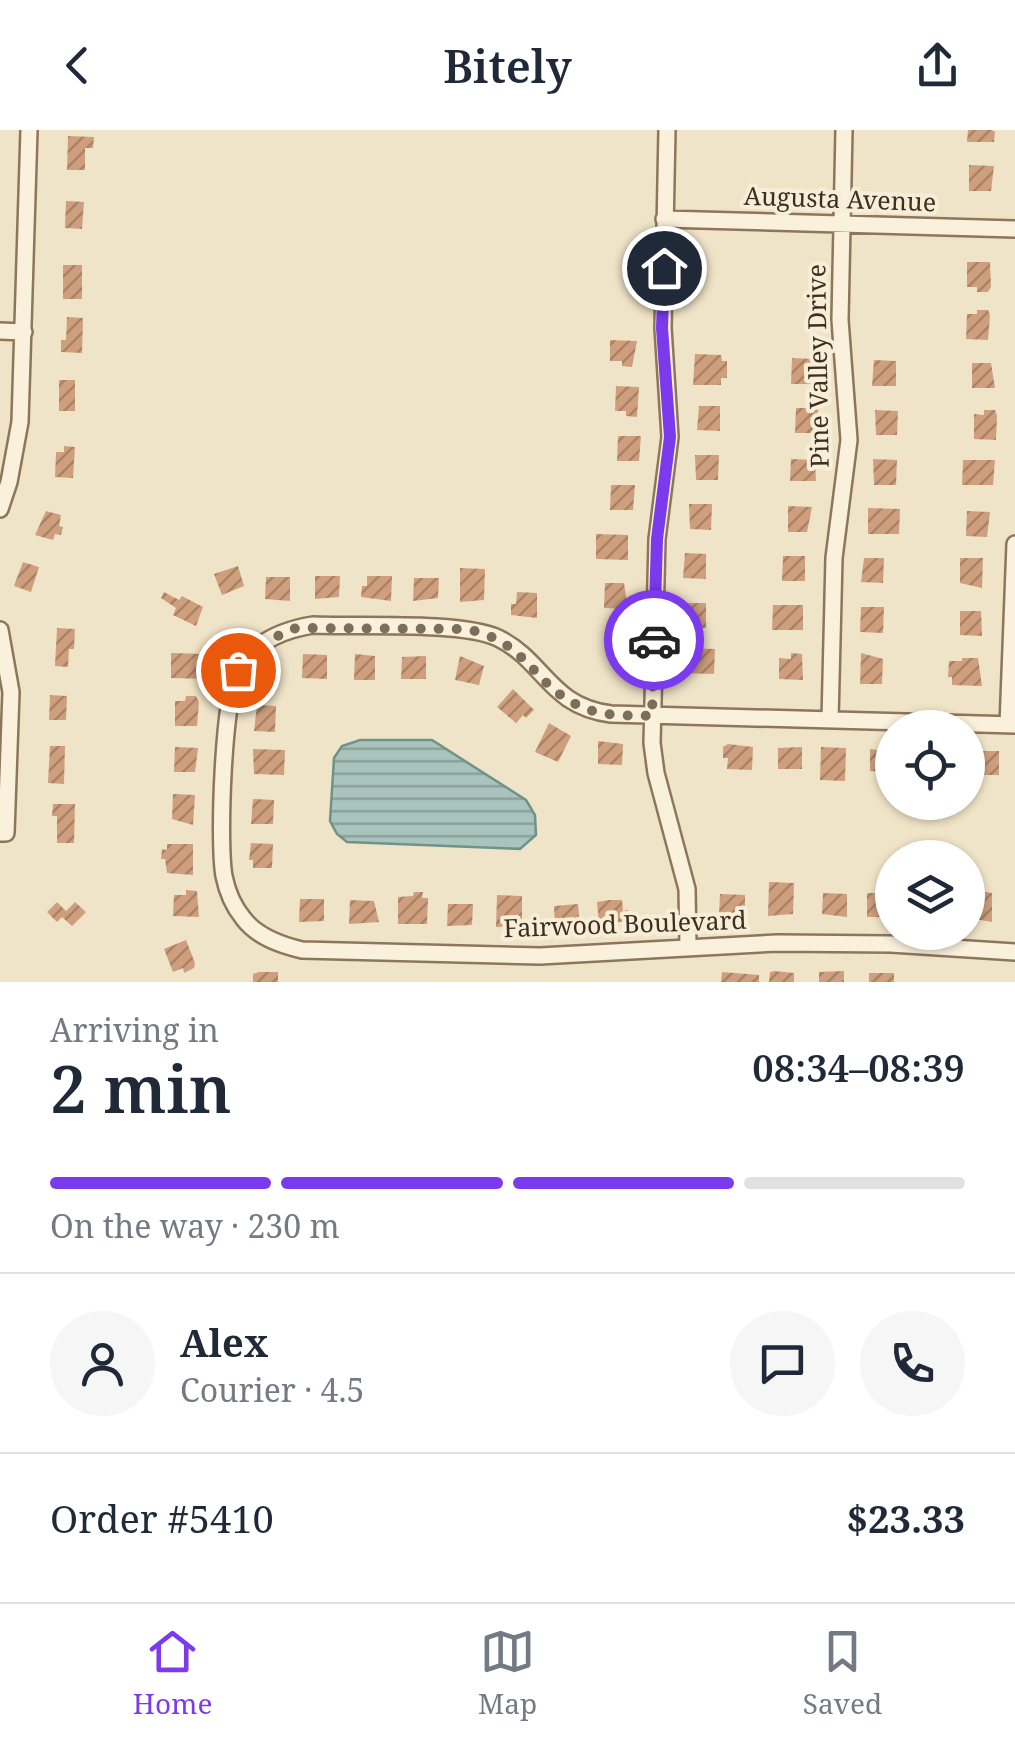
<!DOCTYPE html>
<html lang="en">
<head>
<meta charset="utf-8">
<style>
  :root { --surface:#fff; --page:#f6f6f7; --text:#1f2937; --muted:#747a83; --line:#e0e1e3; --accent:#7c3aed }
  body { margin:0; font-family:"Noto Serif",serif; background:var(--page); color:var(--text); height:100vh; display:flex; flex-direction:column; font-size:38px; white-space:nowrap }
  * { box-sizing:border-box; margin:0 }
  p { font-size:32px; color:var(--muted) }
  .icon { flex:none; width:55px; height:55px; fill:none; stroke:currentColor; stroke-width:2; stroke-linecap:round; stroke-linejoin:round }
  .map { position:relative; height:852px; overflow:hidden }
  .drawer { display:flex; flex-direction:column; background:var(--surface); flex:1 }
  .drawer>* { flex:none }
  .controls { position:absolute; left:875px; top:580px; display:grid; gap:20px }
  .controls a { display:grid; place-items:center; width:110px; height:110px; border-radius:50%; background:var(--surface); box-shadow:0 2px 8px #0004; font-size:50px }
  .pin { position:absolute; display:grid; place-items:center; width:85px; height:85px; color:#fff; margin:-42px; border:5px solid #fff; border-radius:50%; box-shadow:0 2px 10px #0007 }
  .courier { position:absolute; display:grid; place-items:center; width:100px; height:100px; margin:-50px; border:8px solid #7c3aed; border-radius:50%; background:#fff; color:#222; box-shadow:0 2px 12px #0007 }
  .summary em { font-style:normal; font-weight:600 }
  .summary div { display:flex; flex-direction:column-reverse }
  .summary { display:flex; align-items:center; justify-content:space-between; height:170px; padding:0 50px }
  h1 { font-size:65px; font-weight:600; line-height:75px }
  .bar { display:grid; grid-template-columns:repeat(4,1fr); gap:15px 10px; align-content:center; height:120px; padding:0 50px }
  .bar i { height:12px; border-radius:8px; background:var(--line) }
  .bar .current { background:var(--accent) }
  .bar p { grid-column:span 4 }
  .line { display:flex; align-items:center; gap:25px; padding:0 50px; border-top:2px solid var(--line) }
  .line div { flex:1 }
  .round { display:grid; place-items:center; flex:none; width:105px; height:105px; border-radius:52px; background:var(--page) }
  header { display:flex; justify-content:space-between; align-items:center; height:130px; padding:0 50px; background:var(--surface); font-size:45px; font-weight:600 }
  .menu { display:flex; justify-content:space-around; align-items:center; height:140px; border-top:2px solid var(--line); background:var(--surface); font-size:28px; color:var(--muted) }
  .menu a { display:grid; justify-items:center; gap:5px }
  .menu .current { color:var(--accent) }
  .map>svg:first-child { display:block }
  .water { fill:url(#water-rules); stroke:#6f938a; stroke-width:2.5 }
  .building { fill:url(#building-hatch) }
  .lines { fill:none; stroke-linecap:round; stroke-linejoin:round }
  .minor-casing { stroke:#8d765c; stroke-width:20 }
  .minor { stroke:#faf1dc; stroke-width:15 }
  .done { stroke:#7c6e5b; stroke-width:10; stroke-dasharray:0 18 }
  .route { stroke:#7c3aed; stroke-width:12 }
  .labels { text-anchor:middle; stroke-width:8; stroke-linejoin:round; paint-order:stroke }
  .street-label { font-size:25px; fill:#3d2e20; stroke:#f7eed8 }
</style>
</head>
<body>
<header><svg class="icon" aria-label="back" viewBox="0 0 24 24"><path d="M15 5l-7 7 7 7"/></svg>Bitely<svg class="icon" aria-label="share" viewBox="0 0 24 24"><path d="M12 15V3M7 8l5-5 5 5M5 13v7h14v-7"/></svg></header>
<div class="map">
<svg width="1015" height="852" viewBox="0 0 1015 852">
  <defs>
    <pattern id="water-rules" width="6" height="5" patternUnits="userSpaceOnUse" patternTransform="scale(2.5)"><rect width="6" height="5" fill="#a9c4bc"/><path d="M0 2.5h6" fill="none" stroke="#8ba098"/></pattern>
    <pattern id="building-hatch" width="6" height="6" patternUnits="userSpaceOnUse" patternTransform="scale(2.5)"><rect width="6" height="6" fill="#cf9f7d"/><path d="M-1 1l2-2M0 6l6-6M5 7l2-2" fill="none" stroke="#a98266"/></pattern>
  </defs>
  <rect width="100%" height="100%" fill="#f0e4c8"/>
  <path class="water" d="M 360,610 L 432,610 L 526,670 L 535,685 L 536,705 L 520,719 L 347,712 L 337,704 L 330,691 L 334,628 L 342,616 Z"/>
  <path class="building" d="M 968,0 L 992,0 L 995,2 L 994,12 L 967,12 Z
    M 68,6 L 94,7 L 93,18 L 85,18 L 85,40 L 67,40 Z
    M 969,35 L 994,36 L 991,61 L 969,61 Z
    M 66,71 L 84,72 L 82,99 L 65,98 Z
    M 967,132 L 990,132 L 991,157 L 988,162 L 977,162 L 977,157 L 967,157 Z
    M 63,135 L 82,135 L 82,169 L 63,169 Z
    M 977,180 L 988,180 L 990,185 L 988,210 L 966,209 L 967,184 L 977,184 Z
    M 67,187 L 83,188 L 82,223 L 61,222 L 61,210 L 66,210 Z
    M 610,210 L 637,211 L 632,237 L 622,236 L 622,231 L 610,231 Z
    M 695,224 L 721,225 L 722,231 L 727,231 L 727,248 L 721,248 L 721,255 L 693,255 Z
    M 792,228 L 814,229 L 815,254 L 791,254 Z
    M 874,230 L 896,231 L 896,256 L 872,256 Z
    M 972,233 L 991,233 L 995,258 L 972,258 Z
    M 59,250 L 75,250 L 75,281 L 59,281 Z
    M 616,256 L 639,257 L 637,287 L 626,286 L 626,281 L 615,281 Z
    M 699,276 L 720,276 L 720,301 L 697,300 Z
    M 796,278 L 818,278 L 819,303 L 795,303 Z
    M 875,280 L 898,281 L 897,305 L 876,305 Z
    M 984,280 L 995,280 L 997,286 L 996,310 L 974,309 L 974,284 L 984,285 Z
    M 618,306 L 641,306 L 639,331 L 617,331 Z
    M 64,316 L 75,317 L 73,348 L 55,347 L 56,322 L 64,322 Z
    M 695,325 L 719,325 L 718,350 L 696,350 Z
    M 791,329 L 815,330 L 816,351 L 790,351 Z
    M 873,329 L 897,330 L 896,355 L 874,355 Z
    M 963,330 L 995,330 L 993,355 L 962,355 Z
    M 611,355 L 635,355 L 633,380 L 610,380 Z
    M 689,374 L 712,374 L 711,400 L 690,399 Z
    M 788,376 L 812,377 L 807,402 L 788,402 Z
    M 868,378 L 900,379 L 899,404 L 868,404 Z
    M 46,381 L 61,385 L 59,396 L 63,397 L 61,405 L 55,404 L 53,410 L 35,405 Z
    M 967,381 L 990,382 L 987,407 L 966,406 Z
    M 596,404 L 628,405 L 628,430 L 596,429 Z
    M 685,423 L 706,424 L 706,449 L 683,448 Z
    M 783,426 L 805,426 L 805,451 L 782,451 Z
    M 864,428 L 884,428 L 883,453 L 861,452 Z
    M 960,428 L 983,428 L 982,458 L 960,453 Z
    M 23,432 L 39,437 L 31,462 L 14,456 Z
    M 238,436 L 244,456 L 222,465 L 214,444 Z
    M 460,438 L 485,439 L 484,470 L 460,472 Z
    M 315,446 L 340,446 L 339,467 L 315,469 Z
    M 367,446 L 392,446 L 391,471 L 361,467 L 362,456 L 367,456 Z
    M 266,447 L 290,447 L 290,471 L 265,469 Z
    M 414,448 L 439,448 L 438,468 L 413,471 Z
    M 605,453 L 624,453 L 628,479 L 604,478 Z
    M 164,462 L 179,470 L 182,466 L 203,477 L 196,496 L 173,485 L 176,478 L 161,468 Z
    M 517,462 L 537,463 L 537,488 L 511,485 L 511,474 L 516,474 Z
    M 684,473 L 706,473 L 706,498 L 682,498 Z
    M 773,475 L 803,475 L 803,500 L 772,500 Z
    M 861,477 L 884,477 L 883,503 L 860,502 Z
    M 960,481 L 981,481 L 982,506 L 960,505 Z
    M 57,498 L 75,499 L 74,519 L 69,519 L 68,537 L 55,536 Z
    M 682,518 L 715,519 L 714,544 L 681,543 Z
    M 171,523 L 204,524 L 204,549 L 171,548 Z
    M 791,523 L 802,524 L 803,550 L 779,549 L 779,528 L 791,529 Z
    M 861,523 L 883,529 L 882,554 L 860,554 Z
    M 303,524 L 327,525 L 327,549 L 302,548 Z
    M 355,524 L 375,526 L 375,550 L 354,550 Z
    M 426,526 L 426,549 L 401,549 L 402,527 Z
    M 460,526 L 484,536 L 479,555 L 455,550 Z
    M 962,528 L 978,528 L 982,556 L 952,555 L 952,547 L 948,547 L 949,531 L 962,531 Z
    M 513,559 L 534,580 L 526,588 L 523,585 L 516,593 L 497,577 Z
    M 50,565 L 67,566 L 66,590 L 49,590 Z
    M 186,566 L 196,566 L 199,572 L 197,596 L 175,596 L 175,571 L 185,571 Z
    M 257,575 L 276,576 L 275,602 L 254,601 Z
    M 549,593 L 571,606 L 558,632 L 535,622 Z
    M 598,611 L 623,614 L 622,635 L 598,634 Z
    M 728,614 L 753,617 L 752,640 L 727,639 L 728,628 L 723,628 L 723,617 Z
    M 50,616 L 65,616 L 64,654 L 48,653 Z
    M 175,617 L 198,618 L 195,642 L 174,642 Z
    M 802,617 L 802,639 L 778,639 L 778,618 Z
    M 821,617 L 846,618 L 845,651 L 820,650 Z
    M 253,619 L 285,620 L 284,645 L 254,644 Z
    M 870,619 L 892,622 L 892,642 L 870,641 Z
    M 975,621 L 999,621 L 999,645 L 974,645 L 974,634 L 969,634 L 969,623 Z
    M 173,664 L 195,665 L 193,695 L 172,689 Z
    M 253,669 L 274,670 L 273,694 L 251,694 Z
    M 53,674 L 75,674 L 74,713 L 57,713 L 57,686 L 52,686 Z
    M 251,713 L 273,714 L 272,738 L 253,738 L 253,730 L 249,730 Z
    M 167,714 L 193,714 L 193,745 L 167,743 L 165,729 L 161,729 L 162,719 L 167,720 Z
    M 769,752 L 794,753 L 793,784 L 768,786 Z
    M 969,759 L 992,763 L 992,792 L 968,788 Z
    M 186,760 L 197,761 L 199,787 L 173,786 L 174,765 L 186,765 Z
    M 414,762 L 423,762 L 422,768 L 428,768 L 427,794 L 398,794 L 398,767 L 413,766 Z
    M 823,763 L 847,764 L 847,787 L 822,784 Z
    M 867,763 L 892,763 L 892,787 L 867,787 Z
    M 720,764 L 745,765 L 745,782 L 740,781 L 735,787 L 719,786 Z
    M 497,765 L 522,766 L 522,796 L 496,797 Z
    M 300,769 L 324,769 L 324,791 L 299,792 Z
    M 350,770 L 374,771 L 379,792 L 349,794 Z
    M 609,770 L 622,770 L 623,781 L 628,780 L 629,791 L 599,794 L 597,772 Z
    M 57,772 L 66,781 L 75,772 L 86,782 L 72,796 L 62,787 L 57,792 L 47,782 Z
    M 448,774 L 473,774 L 472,795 L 447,796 Z
    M 578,774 L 580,797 L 555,795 L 554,776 Z
    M 186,810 L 195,833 L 194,838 L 184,843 L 183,838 L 173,842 L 164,819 Z
    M 774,841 L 794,843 L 794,852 L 769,852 L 770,842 Z
    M 844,841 L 844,852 L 819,852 L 819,842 Z
    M 259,842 L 278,842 L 278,852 L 253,852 L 253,844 Z
    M 722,842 L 759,845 L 759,852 L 721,852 Z
    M 869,843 L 894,843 L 894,852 L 869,852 Z"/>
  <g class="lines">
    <defs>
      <path id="minor" d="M 667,0 L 663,198 L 670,307 L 657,409 L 652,613 L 656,643 L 687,759 L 688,816
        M 664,89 L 1015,99
        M 0,201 L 24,202
        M 0,379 L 9,352 L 20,292 L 29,0
        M 0,500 L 11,562 L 6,703 L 0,703
        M 830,590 L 834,428 L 849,310 L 840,190 L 844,0
        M 1008,595 L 1015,414
        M 1015,595 L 611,584 C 549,576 545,531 498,508 C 462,491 357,497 313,495 C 282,500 253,512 238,541 C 223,569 218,713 224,746 C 227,761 234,777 243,788 C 257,807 281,815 302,820 L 540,826 L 777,813 L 891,814 L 1015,822"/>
    </defs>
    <use href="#minor" class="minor-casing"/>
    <use href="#minor" class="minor"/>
  </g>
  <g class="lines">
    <path class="done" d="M 238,540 L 262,513 L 296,498 L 465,499 C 528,510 532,556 582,577 C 604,587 629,585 652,586 L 654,510"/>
    <path class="route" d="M 654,510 L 657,409 L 670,307 L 662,198 L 664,138"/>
  </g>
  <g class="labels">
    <g class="street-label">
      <text transform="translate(840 69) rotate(2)" y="9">Augusta Avenue</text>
      <text transform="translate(818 236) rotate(-91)" y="9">Pine Valley Drive</text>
      <text transform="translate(625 794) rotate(-2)" y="9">Fairwood Boulevard</text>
    </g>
  </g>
</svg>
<div class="controls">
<a><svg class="icon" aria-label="locate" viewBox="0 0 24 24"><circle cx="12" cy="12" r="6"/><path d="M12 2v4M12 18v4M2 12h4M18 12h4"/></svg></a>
<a><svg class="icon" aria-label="layers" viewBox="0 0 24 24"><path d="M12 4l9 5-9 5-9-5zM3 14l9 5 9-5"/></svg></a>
</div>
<div class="pin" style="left:238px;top:540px;background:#ea580c"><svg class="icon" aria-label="bag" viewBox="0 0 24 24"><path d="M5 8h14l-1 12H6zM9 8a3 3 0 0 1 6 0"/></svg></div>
<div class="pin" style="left:664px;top:138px;background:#1f2937"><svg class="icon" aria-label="home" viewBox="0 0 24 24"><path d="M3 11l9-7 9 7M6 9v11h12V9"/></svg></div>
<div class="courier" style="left:654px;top:510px"><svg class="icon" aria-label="car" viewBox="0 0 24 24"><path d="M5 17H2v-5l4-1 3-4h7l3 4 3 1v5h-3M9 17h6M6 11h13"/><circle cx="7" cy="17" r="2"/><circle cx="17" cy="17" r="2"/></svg></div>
</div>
<section class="drawer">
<div class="summary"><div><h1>2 min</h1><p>Arriving in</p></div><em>08:34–08:39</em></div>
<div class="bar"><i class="current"></i><i class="current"></i><i class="current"></i><i></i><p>On the way · 230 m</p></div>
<div class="line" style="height:180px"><a class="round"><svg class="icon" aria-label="person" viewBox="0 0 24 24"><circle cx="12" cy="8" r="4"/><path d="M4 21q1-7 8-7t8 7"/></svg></a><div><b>Alex</b><p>Courier · 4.5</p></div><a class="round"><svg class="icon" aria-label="chat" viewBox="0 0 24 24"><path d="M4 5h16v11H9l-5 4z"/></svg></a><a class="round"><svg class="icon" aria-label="phone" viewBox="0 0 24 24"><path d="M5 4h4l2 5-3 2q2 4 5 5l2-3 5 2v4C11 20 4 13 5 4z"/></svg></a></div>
<div class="line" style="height:130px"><div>Order #5410</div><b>$23.33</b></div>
</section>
<nav class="menu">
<a class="current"><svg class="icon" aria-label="home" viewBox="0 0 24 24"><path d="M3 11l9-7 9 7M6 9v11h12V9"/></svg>Home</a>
<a><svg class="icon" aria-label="map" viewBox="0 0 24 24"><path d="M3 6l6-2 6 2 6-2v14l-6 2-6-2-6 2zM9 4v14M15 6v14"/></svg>Map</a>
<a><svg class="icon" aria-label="saved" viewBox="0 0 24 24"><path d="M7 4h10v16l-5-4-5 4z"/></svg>Saved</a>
</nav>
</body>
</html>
